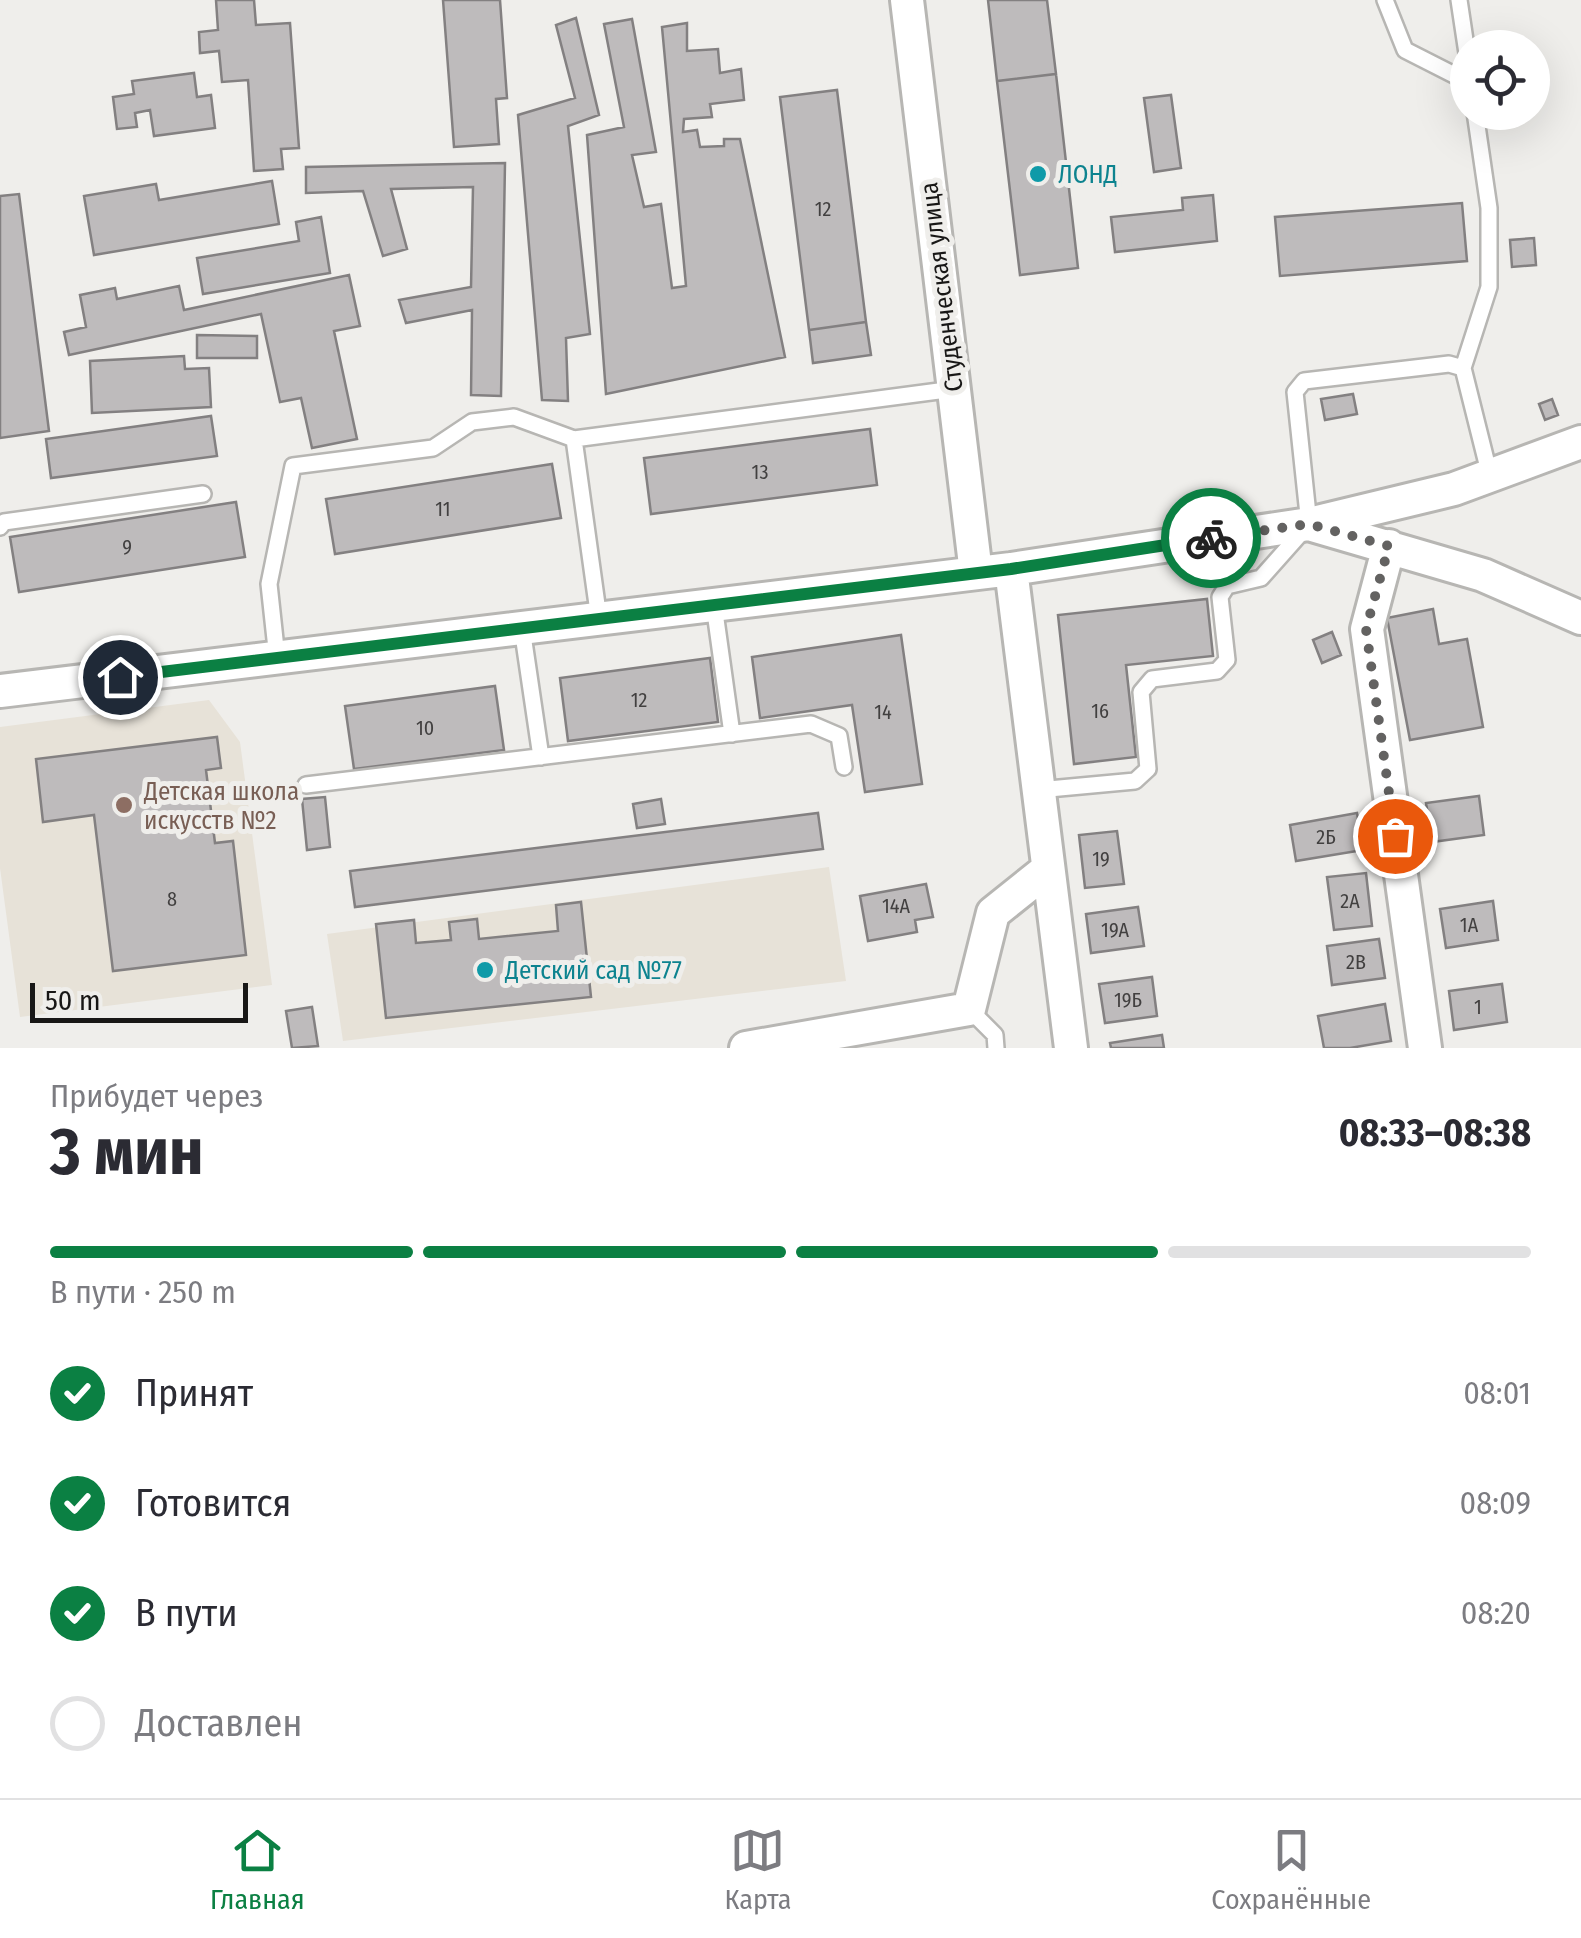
<!DOCTYPE html>
<html lang="ru">
<head>
<meta charset="utf-8">
<style>
  :root { --surface:#fff; --page:#f2f2f3; --text:#2b2b33; --muted:#7c7c81; --line:#e1e1e2; --accent:#0b8043 }
  body { margin:0; font-family:"Fira Sans Condensed",sans-serif; background:var(--page); color:var(--text); height:100vh; display:flex; flex-direction:column; font-size:38px; white-space:nowrap }
  * { box-sizing:border-box; margin:0 }
  p { font-size:32px; color:var(--muted) }
  .icon { flex:none; width:55px; height:55px; fill:none; stroke:currentColor; stroke-width:2; stroke-linecap:round; stroke-linejoin:round }
  .map { position:relative; height:1048px; overflow:hidden }
  .side { display:flex; flex-direction:column; background:var(--surface); flex:1 }
  .side>* { flex:none }
  .tools { position:absolute; left:1450px; top:30px; display:grid; gap:20px }
  .tools a { display:grid; place-items:center; width:100px; height:100px; border-radius:50%; background:var(--surface); box-shadow:0 10px 40px #0002; font-size:50px }
  .scale { position:absolute; left:30px; bottom:25px; width:218px; box-sizing:border-box; padding-left:10px; border:5px solid #181716; border-top:0; font-size:28px; line-height:35px; white-space:nowrap; color:#181716; -webkit-text-stroke:8px #efeeeb; paint-order:stroke }
  .pin { position:absolute; display:grid; place-items:center; width:85px; height:85px; color:#fff; margin:-42px; border:5px solid #fff; border-radius:50%; box-shadow:0 2px 10px #0007 }
  .courier { position:absolute; display:grid; place-items:center; width:100px; height:100px; margin:-50px; border:8px solid #0b8043; border-radius:50%; background:#fff; color:#222; box-shadow:0 2px 12px #0007 }
  .overview em { font-style:normal; font-weight:700 }
  .overview div { display:flex; flex-direction:column-reverse }
  .overview { display:flex; align-items:center; justify-content:space-between; height:170px; padding:0 50px }
  h1 { font-size:65px; font-weight:700; line-height:75px }
  .bar { display:grid; grid-template-columns:repeat(4,1fr); gap:15px 10px; align-content:center; height:120px; padding:0 50px }
  .bar i { height:12px; border-radius:8px; background:var(--line) }
  .bar .selected { background:var(--accent) }
  .bar p { grid-column:span 4 }
  ol { padding:0 50px; list-style:none }
  li { display:flex; align-items:center; gap:30px; height:110px }
  li p { margin-inline-start:auto }
  li .icon { padding:10px; border-radius:50%; background:var(--accent); color:#fff; stroke-width:4 }
  li:last-child { color:var(--muted) }
  li i { width:55px; height:55px; border:5px solid var(--line); border-radius:50% }
  .tab-bar { display:flex; justify-content:space-around; align-items:center; height:140px; border-top:2px solid var(--line); background:var(--surface); font-size:28px; color:var(--muted) }
  .tab-bar a { display:grid; justify-items:center; gap:5px }
  .tab-bar .selected { color:var(--accent) }
  .map>svg:first-child { display:block }
  .built { fill:#e7e2d8 }
  .building { fill:#bebbbc; stroke:#838081; stroke-width:2.5 }
  .lines { fill:none; stroke-linecap:round; stroke-linejoin:round }
  .service-casing { stroke:#b7b6b3; stroke-width:20 }
  .minor-casing { stroke:#b7b6b3; stroke-width:38 }
  .service { stroke:#fff; stroke-width:15 }
  .minor { stroke:#fff; stroke-width:32 }
  .done { stroke:#636261; stroke-width:10; stroke-dasharray:0 18 }
  .route { stroke:#0b8043; stroke-width:12 }
  .culture-dot { fill:#0f9aa8; stroke:#efeeeb; stroke-width:4 }
  .education-dot { fill:#8d6e63; stroke:#efeeeb; stroke-width:4 }
  .labels { text-anchor:middle; stroke-width:10; stroke-linejoin:round; paint-order:stroke }
  .number-label { font-size:20px; fill:#424040 }
  .culture-label { font-size:25px; fill:#0d838f; stroke:#efeeeb; text-anchor:start }
  .street-label { font-size:25px; fill:#181716; stroke:#efeeeb }
  .education-label { font-size:25px; fill:#785e54; stroke:#efeeeb; text-anchor:start }
</style>
</head>
<body>
<div class="map">
<svg width="1581" height="1048" viewBox="0 0 1581 1048">
  <rect width="100%" height="100%" fill="#efeeeb"/>
  <path class="built" d="M 209,700 L 240,742 L 272,985 L 20,1017 L 0,868 L 0,727 Z
    M 829,867 L 846,981 L 343,1041 L 327,934 Z"/>
  <path class="building" d="M 216,0 L 254,0 L 256,25 L 290,23 L 299,148 L 281,149 L 283,169 L 254,171 L 248,80 L 222,82 L 219,51 L 200,53 L 199,32 L 218,30 Z
    M 443,0 L 500,0 L 507,98 L 496,99 L 499,144 L 454,147 Z
    M 988,0 L 1047,0 L 1056,74 L 997,81 Z
    M 576,18 L 599,115 L 568,126 L 590,334 L 566,338 L 568,401 L 542,400 L 518,115 L 575,98 L 556,25 Z
    M 632,19 L 656,152 L 632,155 L 644,207 L 661,204 L 672,288 L 686,286 L 662,27 L 687,23 L 687,51 L 718,49 L 720,73 L 741,69 L 744,100 L 710,104 L 712,117 L 684,119 L 683,132 L 697,130 L 700,147 L 724,146 L 724,139 L 740,139 L 785,357 L 606,394 L 587,135 L 624,127 L 604,24 Z
    M 194,73 L 197,97 L 211,95 L 215,128 L 154,136 L 150,110 L 135,113 L 137,127 L 117,129 L 113,97 L 134,94 L 132,81 Z
    M 1056,74 L 1078,268 L 1020,275 L 997,81 Z
    M 837,90 L 866,322 L 809,330 L 780,97 Z
    M 1171,95 L 1181,168 L 1154,172 L 1144,98 Z
    M 505,163 L 501,396 L 471,395 L 472,310 L 406,323 L 399,300 L 471,287 L 473,187 L 391,189 L 407,249 L 383,256 L 363,191 L 306,193 L 306,167 Z
    M 272,181 L 279,224 L 94,255 L 84,196 L 156,184 L 159,200 Z
    M 19,194 L 49,431 L 0,438 L 0,196 Z
    M 1213,195 L 1217,241 L 1115,252 L 1111,217 L 1183,210 L 1182,198 Z
    M 1462,203 L 1467,261 L 1280,276 L 1275,217 Z
    M 321,217 L 330,273 L 203,294 L 197,258 L 299,241 L 296,222 Z
    M 1534,238 L 1536,265 L 1512,267 L 1510,240 Z
    M 349,275 L 360,326 L 334,331 L 357,439 L 312,448 L 301,398 L 280,402 L 261,314 L 69,355 L 64,332 L 86,327 L 80,295 L 115,288 L 117,299 L 179,286 L 184,310 Z
    M 866,322 L 871,355 L 813,363 L 809,330 Z
    M 197,335 L 257,336 L 257,358 L 197,358 Z
    M 184,356 L 185,369 L 209,368 L 211,407 L 92,413 L 90,361 Z
    M 1353,394 L 1357,414 L 1325,420 L 1321,399 Z
    M 1552,399 L 1558,415 L 1545,420 L 1539,404 Z
    M 211,416 L 217,456 L 51,478 L 46,439 Z
    M 870,429 L 877,485 L 651,514 L 644,458 Z
    M 552,464 L 561,518 L 335,554 L 326,499 Z
    M 236,502 L 245,557 L 19,592 L 10,537 Z
    M 1207,599 L 1213,656 L 1126,665 L 1136,757 L 1074,764 L 1058,615 Z
    M 1433,609 L 1439,644 L 1467,639 L 1483,727 L 1410,740 L 1387,618 Z
    M 1332,632 L 1341,655 L 1322,663 L 1313,640 Z
    M 901,635 L 922,784 L 865,792 L 852,705 L 760,718 L 752,657 Z
    M 710,658 L 718,722 L 568,741 L 560,678 Z
    M 495,686 L 504,750 L 354,769 L 345,706 Z
    M 217,737 L 221,768 L 206,770 L 215,843 L 233,841 L 246,955 L 113,971 L 94,815 L 43,822 L 36,759 Z
    M 1479,796 L 1484,835 L 1432,842 L 1426,803 Z
    M 325,797 L 330,847 L 307,850 L 302,799 Z
    M 661,799 L 665,824 L 637,828 L 633,804 Z
    M 818,813 L 823,849 L 355,907 L 350,871 Z
    M 1357,813 L 1363,850 L 1296,861 L 1290,825 Z
    M 1117,831 L 1124,884 L 1085,888 L 1079,835 Z
    M 1366,873 L 1372,926 L 1334,930 L 1327,877 Z
    M 926,884 L 933,917 L 915,920 L 917,932 L 868,941 L 860,896 Z
    M 1493,901 L 1498,940 L 1446,948 L 1440,909 Z
    M 581,902 L 591,997 L 386,1018 L 376,924 L 414,920 L 416,943 L 451,940 L 449,922 L 477,919 L 479,939 L 558,931 L 556,905 Z
    M 1138,907 L 1144,946 L 1091,953 L 1086,914 Z
    M 1379,939 L 1385,978 L 1332,985 L 1327,946 Z
    M 1152,977 L 1157,1016 L 1105,1023 L 1099,984 Z
    M 1502,984 L 1507,1022 L 1454,1030 L 1449,991 Z
    M 1385,1004 L 1391,1041 L 1350,1048 L 1324,1048 L 1318,1016 Z
    M 312,1007 L 318,1046 L 292,1048 L 286,1011 Z
    M 1162,1035 L 1164,1048 L 1111,1048 L 1110,1043 Z"/>
  <g class="lines">
    <defs>
      <path id="service" d="M 1385,0 L 1405,50 L 1468,82
        M 1459,0 L 1468,60
        M 1463,368 L 1489,287 L 1489,208 L 1475,112
        M 0,527 L 4,522 L 203,494
        M 714,605 L 732,734
        M 599,619 L 574,439 L 954,389
        M 522,628 L 541,757
        M 277,658 L 269,584 L 293,466 L 433,448 L 472,422 L 514,417 L 574,439
        M 306,785 L 811,724 L 839,736 L 844,767
        M 1038,790 L 1135,781 L 1148,769 L 1141,692 L 1152,679 L 1217,671 L 1227,660 L 1220,597 L 1227,586 L 1261,578 L 1309,524 L 1295,392 L 1304,381 L 1449,364 L 1463,368 L 1490,476
        M 969,1009 L 995,1035 L 996,1048"/>
      <path id="minor" d="M 907,0 L 976,573
        M 1312,525 L 1483,575 L 1581,618
        M 1389,546 L 1367,629 L 1425,1048
        M 1011,569 L 1071,1048
        M 0,691 L 1011,569 L 1309,524 L 1454,489 L 1581,442
        M 746,1048 L 969,1009 L 993,913 L 1048,869"/>
    </defs>
    <use href="#service" class="service-casing"/>
    <use href="#minor" class="minor-casing"/>
    <use href="#service" class="service"/>
    <use href="#minor" class="minor"/>
  </g>
  <g class="lines">
    <path class="done" d="M 1211,538 L 1309,524 L 1389,546 L 1366,629 L 1395,836"/>
    <path class="route" d="M 120,677 L 1011,569 L 1211,538"/>
  </g>
  <g class="culture-dot">
    <circle cx="1038" cy="174" r="10"/>
    <circle cx="485" cy="970" r="10"/>
  </g>
  <circle class="education-dot" cx="124" cy="805" r="10"/>
  <g class="labels">
    <g class="number-label">
      <text x="823" y="216">12</text>
      <text x="760" y="479">13</text>
      <text x="443" y="516">11</text>
      <text x="127" y="554">9</text>
      <text x="639" y="707">12</text>
      <text x="1100" y="718">16</text>
      <text x="883" y="719">14</text>
      <text x="425" y="735">10</text>
      <text x="1326" y="844">2Б</text>
      <text x="1101" y="866">19</text>
      <text x="172" y="906">8</text>
      <text x="1350" y="908">2А</text>
      <text x="896" y="913">14А</text>
      <text x="1469" y="932">1А</text>
      <text x="1115" y="937">19А</text>
      <text x="1356" y="969">2В</text>
      <text x="1128" y="1007">19Б</text>
      <text x="1478" y="1014">1</text>
    </g>
    <g class="culture-label">
      <text x="1058" y="183">ЛОНД</text>
      <text x="505" y="979">Детский сад №77</text>
    </g>
    <g class="street-label">
      <text transform="translate(941 287) rotate(-97)" y="9">Студенческая улица</text>
    </g>
    <g class="education-label">
      <text x="144" y="800">Детская школа<tspan x="144" dy="29">искусств №2</tspan></text>
    </g>
  </g>
</svg>
<div class="tools">
<a><svg class="icon" aria-label="locate" viewBox="0 0 24 24"><circle cx="12" cy="12" r="6"/><path d="M12 2v4M12 18v4M2 12h4M18 12h4"/></svg></a>
</div>
<div class="scale">50 m</div>
<div class="pin" style="left:1395px;top:836px;background:#ea580c"><svg class="icon" aria-label="bag" viewBox="0 0 24 24"><path d="M5 8h14l-1 12H6zM9 8a3 3 0 0 1 6 0"/></svg></div>
<div class="pin" style="left:120px;top:677px;background:#1f2937"><svg class="icon" aria-label="home" viewBox="0 0 24 24"><path d="M3 11l9-7 9 7M6 9v11h12V9"/></svg></div>
<div class="courier" style="left:1211px;top:538px"><svg class="icon" aria-label="bike" viewBox="0 0 24 24"><circle cx="6" cy="16" r="4"/><circle cx="18" cy="16" r="4"/><path d="M6 16l4-8h5l3 8M10 8l3 8H6M13 5h3"/></svg></div>
</div>
<section class="side">
<div class="overview"><div><h1>3 мин</h1><p>Прибудет через</p></div><em>08:33–08:38</em></div>
<div class="bar"><i class="selected"></i><i class="selected"></i><i class="selected"></i><i></i><p>В пути · 250 m</p></div>
<ol>
<li><svg class="icon" aria-label="check" viewBox="0 0 24 24"><path d="M5 12l5 5 9-10"/></svg>Принят<p>08:01</p></li>
<li><svg class="icon" aria-label="check" viewBox="0 0 24 24"><path d="M5 12l5 5 9-10"/></svg>Готовится<p>08:09</p></li>
<li><svg class="icon" aria-label="check" viewBox="0 0 24 24"><path d="M5 12l5 5 9-10"/></svg>В пути<p>08:20</p></li>
<li><i></i>Доставлен</li>
</ol>
</section>
<nav class="tab-bar">
<a class="selected"><svg class="icon" aria-label="home" viewBox="0 0 24 24"><path d="M3 11l9-7 9 7M6 9v11h12V9"/></svg>Главная</a>
<a><svg class="icon" aria-label="map" viewBox="0 0 24 24"><path d="M3 6l6-2 6 2 6-2v14l-6 2-6-2-6 2zM9 4v14M15 6v14"/></svg>Карта</a>
<a><svg class="icon" aria-label="saved" viewBox="0 0 24 24"><path d="M7 4h10v16l-5-4-5 4z"/></svg>Сохранённые</a>
</nav>
</body>
</html>
